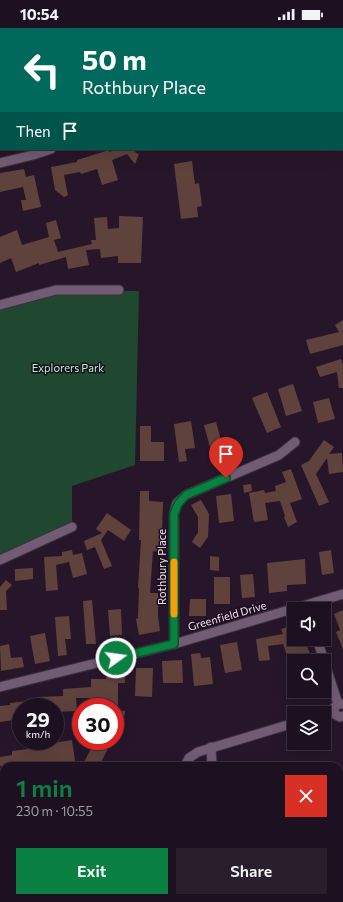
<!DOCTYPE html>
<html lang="en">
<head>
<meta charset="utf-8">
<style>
  :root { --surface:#1d1020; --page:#2a1e2d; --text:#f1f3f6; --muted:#a09da5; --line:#3b303e; --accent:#0b8043 }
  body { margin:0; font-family:Commissioner,sans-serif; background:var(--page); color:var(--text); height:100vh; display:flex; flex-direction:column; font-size:15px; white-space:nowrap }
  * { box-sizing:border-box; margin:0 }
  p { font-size:13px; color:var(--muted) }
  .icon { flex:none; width:22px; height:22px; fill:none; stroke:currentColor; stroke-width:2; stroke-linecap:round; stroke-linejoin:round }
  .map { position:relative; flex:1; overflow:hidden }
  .side { position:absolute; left:0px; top:734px; width:343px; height:140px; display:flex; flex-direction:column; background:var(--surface); border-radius:12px 12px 0 0; box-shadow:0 4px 16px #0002,0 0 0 1px var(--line) }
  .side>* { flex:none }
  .guide { position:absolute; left:0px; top:0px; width:343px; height:122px; box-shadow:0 4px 16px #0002,0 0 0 1px var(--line); background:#00695c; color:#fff; overflow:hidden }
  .buttons { position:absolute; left:287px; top:574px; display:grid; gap:8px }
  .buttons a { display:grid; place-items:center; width:44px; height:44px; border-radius:0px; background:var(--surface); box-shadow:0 4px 16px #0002,0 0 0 1px var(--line); font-size:20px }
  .speed { position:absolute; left:12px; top:670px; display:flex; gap:8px; font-size:20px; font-weight:700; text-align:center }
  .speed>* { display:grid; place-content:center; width:52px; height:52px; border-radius:50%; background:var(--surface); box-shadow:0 4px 16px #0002,0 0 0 1px var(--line); line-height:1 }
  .speed small { font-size:10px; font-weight:400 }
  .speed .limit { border:6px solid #d22; background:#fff; color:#111 }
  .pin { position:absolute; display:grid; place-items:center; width:34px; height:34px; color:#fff; margin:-41px -17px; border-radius:50% 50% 50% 0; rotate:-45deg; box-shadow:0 0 4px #0007 }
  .pin .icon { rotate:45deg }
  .me { position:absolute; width:44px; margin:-22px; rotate:76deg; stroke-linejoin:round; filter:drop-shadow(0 0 3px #0008) }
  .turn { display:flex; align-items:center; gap:14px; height:84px; padding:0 16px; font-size:18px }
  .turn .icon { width:52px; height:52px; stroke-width:2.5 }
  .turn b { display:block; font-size:28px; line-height:34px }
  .then { display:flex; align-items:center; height:38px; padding:0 16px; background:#0003; gap:8px; font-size:15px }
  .round { display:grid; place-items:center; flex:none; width:42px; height:42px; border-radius:0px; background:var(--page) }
  .summary { display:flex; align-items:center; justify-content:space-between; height:68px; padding:0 16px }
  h1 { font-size:24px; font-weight:600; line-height:30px; color:var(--accent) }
  .button { display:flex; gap:8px; margin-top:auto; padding:8px 16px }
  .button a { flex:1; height:46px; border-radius:0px; background:var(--accent); color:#fff; font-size:16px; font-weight:600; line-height:46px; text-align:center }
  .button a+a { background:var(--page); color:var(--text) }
  .status { display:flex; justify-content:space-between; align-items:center; height:28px; padding:0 20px; background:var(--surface); direction:ltr }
  .status svg { height:11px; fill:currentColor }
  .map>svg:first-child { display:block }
</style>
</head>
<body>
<div class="status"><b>10:54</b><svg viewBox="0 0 49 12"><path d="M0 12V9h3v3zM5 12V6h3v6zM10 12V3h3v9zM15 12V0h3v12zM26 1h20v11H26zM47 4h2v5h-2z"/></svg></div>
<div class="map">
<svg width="343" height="874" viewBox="0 0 343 874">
  <rect width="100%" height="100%" fill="#27162a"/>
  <path fill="#20472f" d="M56,263h83l-4,174 -63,21v40l-72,34v-252z"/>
  <g fill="#60423c">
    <path d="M117,121l22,1 -5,2 5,2 -4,10 -8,-10 -15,6 6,20 -16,5 -5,-16 -16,5 -1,-2 -16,3 4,20 -4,2 -9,-7 -4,-23 26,-5v-2l32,-10v2z"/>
    <path d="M192,133l3,23 4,-1 3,23 -5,1 1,10 -17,2 -7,-55z"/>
    <path d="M24,141l2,8 8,-2 7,32 -18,4 -2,-11h5l-3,-13 -23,5v-19z"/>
    <path d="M119,188l24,1 -2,46h-23v-7l-17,2 -1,-9 -14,1 3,15 -21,4 -2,-12 -27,8v-2l-23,9 -5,-14 -11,5v-26l17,-7 5,15 27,-8 -3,-14 10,-3 5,18 -7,2 4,12 34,-8 -1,-4h5l-2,-22 13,-1 1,12 11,-1z"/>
    <path d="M343,292v25l-33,9 -4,-14 33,-8 -4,-7z"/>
    <path d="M341,331l2,6v23h-4l-2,-16 -17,5 -4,-10z"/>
    <path d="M293,356l9,27 -16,5 -8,-27z"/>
    <path d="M267,364l14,35 -14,6 -15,-35z"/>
    <path d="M329,370l6,21 -17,4 -5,-21z"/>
    <path d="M191,393l4,27 -10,1 2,12 -8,1 -5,-38z"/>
    <path d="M216,394l9,33 -12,4 -9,-34z"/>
    <path d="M140,398h11v16h13v19h-24z"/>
    <path d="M324,412l10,7 -5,7 13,-1 1,19 -14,2 -2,-16 -11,16 13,28 -10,4 -18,-41 8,-4z"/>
    <path d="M291,441l11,30 -12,4 7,19 -9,5 -4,-10 1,-1 -5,-15 -15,2 3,17 -14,2 -5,-29 15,-3 1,3 11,-2 -1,-5 11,-4 -4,-10z"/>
    <path d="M251,456l1,7 -8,2 -1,-8z"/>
    <path d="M140,463h9v10l14,1 -1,30 -2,20 -7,-1 -3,42h8v23l2,15 -21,4 -3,-16 2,-1 1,-30h-1l3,-48h-2z"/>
    <path d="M231,466l3,27 -15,2 -3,-27z"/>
    <path d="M201,472l8,14 -1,23 -8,11 -8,-6 6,-10v-15l-7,-12z"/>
    <path d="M107,485l24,17 -7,11 -16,-11 -7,10 11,26 -8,3 -9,-22 -8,3 -3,-9 18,-8 -6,-4z"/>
    <path d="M72,522l1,5 9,-2 5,21 -14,4 -4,-16 -13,3 2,25 -12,1 -2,-34 18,-1v-4z"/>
    <path d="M331,522l3,23 -12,2 -3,-23z"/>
    <path d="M210,528l9,1v14l-9,-1z"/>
    <path d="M305,531l1,25 -19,1v6l-18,2 -2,-30z"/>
    <path d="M33,540v11l-18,2v-12z"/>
    <path d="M253,546l2,23 -13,1 -2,-23z"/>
    <rect x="214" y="549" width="16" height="27"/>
    <path d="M6,552l6,5 -6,6 1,19h-7v-23z"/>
    <path d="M190,571h16v17h-17z"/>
    <path d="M92,572l4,44h-10l-3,-43z"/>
    <path d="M121,581l1,26 -12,1 -2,-26z"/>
    <path d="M343,582v39l-7,-17 4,-2 -6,-16z"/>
    <path d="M69,588l2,23h-6l2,16 -9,1 -3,-39z"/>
    <path d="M294,597v14h10l7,17 -21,8 -7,-20 -15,2 2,14 -11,1 -3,-22 27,-5 -2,-5z"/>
    <path d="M45,605l5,28 -15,3 -5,-28z"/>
    <path d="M237,614l5,28 -17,3 -5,-28z"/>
    <path d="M9,616l2,14 11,-1 2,10 -23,4 -1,-25z"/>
    <path d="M200,625l1,5 9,-1 3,27 -19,2 -3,-32z"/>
    <path d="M182,632l1,23h-20l-1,-22z"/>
    <path d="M136,640h17l-1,29 -17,-1z"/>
    <path d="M107,644l18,1v10h-7v22h-16v2h-13v-9h-13l1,13 -22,1v-5h-34v19l-6,1 -1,-7 -14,2v-16l10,-1v-2l27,-3v-3l26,-1v-7l28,-2v-8h15z"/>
    <path d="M115,682l10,1 -1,7h-9z"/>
    <path d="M72,712l3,21 -18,3v2h-57v-9l12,-2v-4l16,-2v-2z"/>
    <path d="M95,713h17l-13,25h-17z"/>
  </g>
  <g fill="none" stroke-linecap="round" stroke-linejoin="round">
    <defs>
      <g id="street">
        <path d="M0,135l33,-8 18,-6"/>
        <path d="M0,277l56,-15h63"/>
        <path d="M0,532l72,-33"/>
        <path d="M317,611l21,65"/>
        <path d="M174,616v-130l3,-11 9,-8 93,-40 16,-13"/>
        <path d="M0,659l174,-43 169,-50"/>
        <path d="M343,676h-5l-5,5 3,6 4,2 3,-1"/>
        <path d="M211,719l1,19"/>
        <path d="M185,738l4,-8 9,-6 96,-29"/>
        <path d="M0,774l4,-1"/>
        <path d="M339,815h4"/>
        <path d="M179,874v-4"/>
      </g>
    </defs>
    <use href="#street" stroke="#3d303e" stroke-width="11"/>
    <use href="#street" stroke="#715c74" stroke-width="9"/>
  </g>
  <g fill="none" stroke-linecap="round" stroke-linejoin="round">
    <defs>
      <path id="route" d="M116,630l58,-14v-130l4,-10 8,-9 40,-17"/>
    </defs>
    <use href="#route" stroke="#07532c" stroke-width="10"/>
    <use href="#route" stroke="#0b8043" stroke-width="7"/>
    <path stroke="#f59e0b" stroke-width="7" d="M174,534v52"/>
  </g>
  <g text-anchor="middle" stroke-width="3" stroke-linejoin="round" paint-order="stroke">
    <g font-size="11" fill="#abf8c4" stroke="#1e0d20">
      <text x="68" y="344">Explorers Park</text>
    </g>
    <g font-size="11" fill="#efe3f0" stroke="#1e0d20">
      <text transform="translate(162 539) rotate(-90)" y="4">Rothbury Place</text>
      <text transform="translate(227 588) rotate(-16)" y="4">Greenfield Drive</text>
    </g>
  </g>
</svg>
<div class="buttons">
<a><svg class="icon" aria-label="sound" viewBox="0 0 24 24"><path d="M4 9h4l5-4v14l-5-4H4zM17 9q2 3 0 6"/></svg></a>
<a><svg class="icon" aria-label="search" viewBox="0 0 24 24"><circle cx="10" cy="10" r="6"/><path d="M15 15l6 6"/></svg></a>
<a><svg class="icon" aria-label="layers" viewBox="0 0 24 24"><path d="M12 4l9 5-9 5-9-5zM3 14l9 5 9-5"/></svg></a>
</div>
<div class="speed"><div>29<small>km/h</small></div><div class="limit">30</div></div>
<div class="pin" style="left:226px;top:450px;background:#d93025"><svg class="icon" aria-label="arrive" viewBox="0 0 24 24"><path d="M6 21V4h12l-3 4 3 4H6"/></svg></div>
<svg class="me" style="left:116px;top:630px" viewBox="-20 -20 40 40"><circle r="17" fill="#0b8043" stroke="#fff" stroke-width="3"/><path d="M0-11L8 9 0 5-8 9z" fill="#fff"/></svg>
<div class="guide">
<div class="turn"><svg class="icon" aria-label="left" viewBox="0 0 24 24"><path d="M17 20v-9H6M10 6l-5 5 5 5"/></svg><div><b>50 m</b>Rothbury Place</div></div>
<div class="then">Then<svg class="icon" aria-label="arrive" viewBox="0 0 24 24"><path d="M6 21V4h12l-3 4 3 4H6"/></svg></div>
</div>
<section class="side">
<div class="summary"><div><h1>1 min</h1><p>230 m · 10:55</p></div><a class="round" style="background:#d93025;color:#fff"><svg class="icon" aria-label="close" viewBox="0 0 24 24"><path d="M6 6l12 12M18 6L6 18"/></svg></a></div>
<div class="button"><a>Exit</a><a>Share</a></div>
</section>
</div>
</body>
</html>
